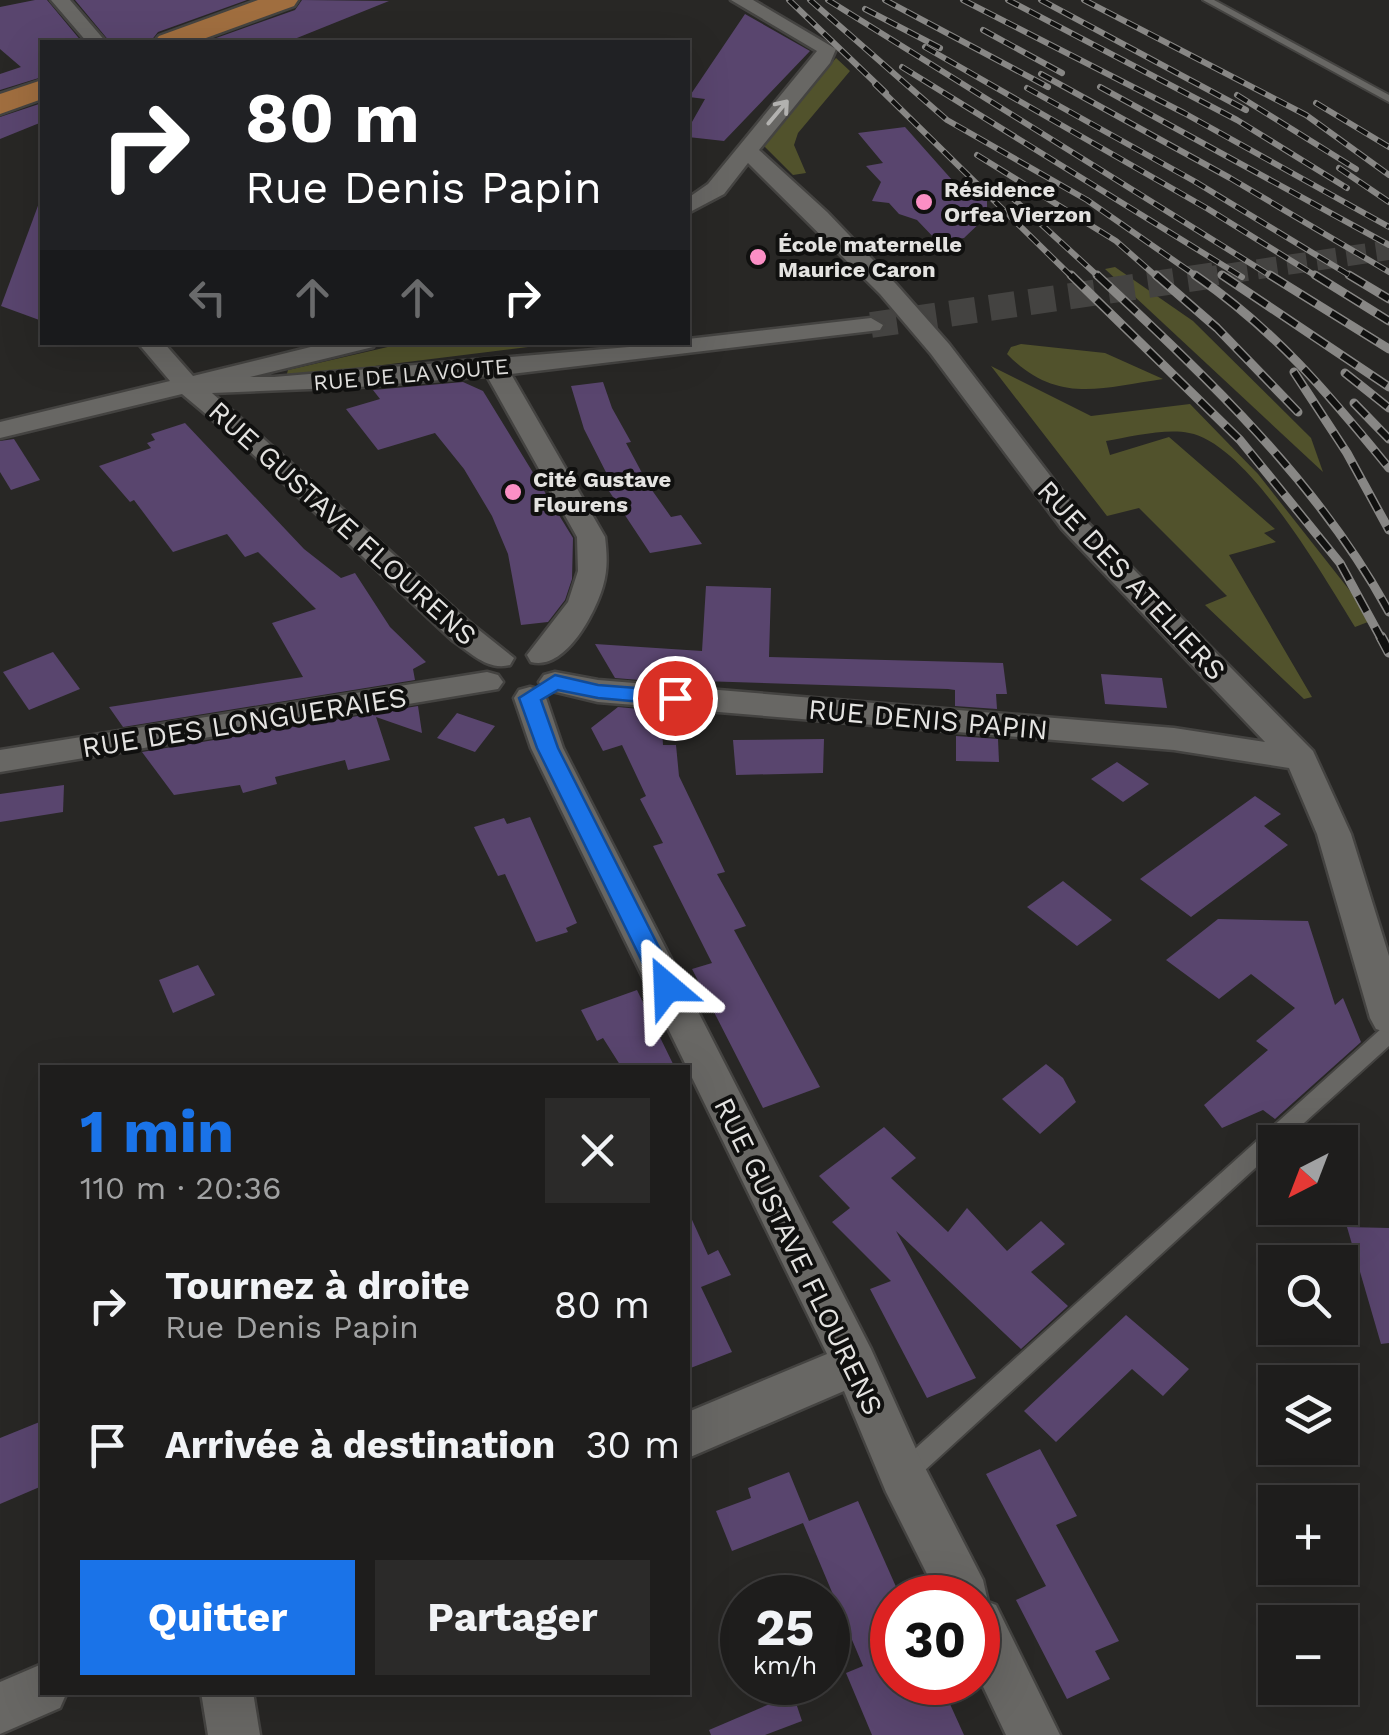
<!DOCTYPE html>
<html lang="fr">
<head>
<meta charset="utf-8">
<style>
  :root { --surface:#1e1d1c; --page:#2b2a29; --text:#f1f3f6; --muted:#a1a2a3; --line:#3c3b3b; --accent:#1a73e8 }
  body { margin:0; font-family:"Work Sans",sans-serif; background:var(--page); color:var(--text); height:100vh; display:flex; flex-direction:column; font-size:38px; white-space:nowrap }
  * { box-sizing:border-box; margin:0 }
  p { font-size:32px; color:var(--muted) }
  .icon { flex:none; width:55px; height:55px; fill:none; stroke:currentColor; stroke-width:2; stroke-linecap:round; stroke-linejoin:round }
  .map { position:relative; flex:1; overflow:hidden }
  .panel { position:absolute; left:40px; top:1065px; width:650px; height:630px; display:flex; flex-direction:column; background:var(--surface); border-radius:0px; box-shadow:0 10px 40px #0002,0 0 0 2px var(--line) }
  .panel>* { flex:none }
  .banner { position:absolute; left:40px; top:40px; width:650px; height:305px; border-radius:0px; box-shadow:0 10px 40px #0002,0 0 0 2px var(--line); background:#202124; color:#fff; overflow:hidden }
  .needle { width:65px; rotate:222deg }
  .tools { position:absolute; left:1258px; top:1125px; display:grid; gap:20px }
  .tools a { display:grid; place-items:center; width:100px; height:100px; border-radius:0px; background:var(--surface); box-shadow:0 10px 40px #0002,0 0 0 2px var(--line); font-size:50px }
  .speed { position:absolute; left:720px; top:1575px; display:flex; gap:20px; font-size:50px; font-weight:700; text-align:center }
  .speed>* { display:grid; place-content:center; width:130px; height:130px; border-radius:50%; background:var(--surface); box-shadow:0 10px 40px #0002,0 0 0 2px var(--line); line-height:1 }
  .speed small { font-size:25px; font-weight:400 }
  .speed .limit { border:15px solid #d22; background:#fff; color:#111 }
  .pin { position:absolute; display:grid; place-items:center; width:85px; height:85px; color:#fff; margin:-42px; border:5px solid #fff; border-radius:50%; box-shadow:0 2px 10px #0007 }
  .me { position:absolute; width:110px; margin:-55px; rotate:334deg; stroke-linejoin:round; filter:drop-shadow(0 0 8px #0008) }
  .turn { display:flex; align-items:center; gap:35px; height:210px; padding:0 40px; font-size:45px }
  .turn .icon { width:130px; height:130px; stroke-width:2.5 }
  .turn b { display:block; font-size:70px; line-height:85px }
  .lanes { display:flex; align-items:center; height:95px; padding:0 40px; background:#0003; justify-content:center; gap:50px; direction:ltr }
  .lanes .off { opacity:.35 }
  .round { display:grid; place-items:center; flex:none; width:105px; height:105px; border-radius:0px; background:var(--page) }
  .headline { display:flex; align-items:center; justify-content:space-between; height:170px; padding:0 40px }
  h1 { font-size:60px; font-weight:700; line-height:75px; color:var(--accent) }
  .primary-button { display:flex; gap:20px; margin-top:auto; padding:20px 40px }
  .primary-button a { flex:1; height:115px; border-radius:0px; background:var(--accent); color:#fff; font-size:40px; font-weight:700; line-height:115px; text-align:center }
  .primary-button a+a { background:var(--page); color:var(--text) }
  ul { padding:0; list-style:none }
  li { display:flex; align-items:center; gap:30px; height:140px; padding:0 40px }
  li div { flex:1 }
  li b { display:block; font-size:38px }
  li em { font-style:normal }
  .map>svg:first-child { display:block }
</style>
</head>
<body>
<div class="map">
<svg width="1389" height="1735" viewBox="0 0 1389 1735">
  <rect width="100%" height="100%" fill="#282725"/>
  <g fill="#51522c">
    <path d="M836,58l14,13 -52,62 -4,12 12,28 -13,2 -29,-29z"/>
    <path d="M1115,267l78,54 118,117 12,34 -218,-203z"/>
    <path d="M405,343h155l-274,34 2,-7z"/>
    <path d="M1021,344l84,9 58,26c-62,9 -106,26 -156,-25l4,-7z"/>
    <path d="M991,366l100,50 99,-12 68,70 115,146 -18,7c-31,-50 -108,-184 -166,-194 -23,-5 -60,4 -83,8l4,14 59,-18 106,92 -11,4 12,9 -47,13 83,142 -8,2 -99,-94 22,-9 -88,-88 -32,8z"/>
  </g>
  <g fill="#59456e">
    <path d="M35,0h12l35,42h-40v35l-42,13v-16l21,-7 -21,-18v-42z"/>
    <path d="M75,0h172l-89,32 -8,10h-40z"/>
    <path d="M302,0l87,1 -102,41h-82l90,-32z"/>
    <path d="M745,14l65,37 -86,90 -36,-4v-8l17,-30 -16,-2z"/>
    <path d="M42,103v19l-42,17v-22z"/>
    <path d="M905,127l48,54 34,19v16l-23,22 -26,4 -21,-22 -18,-6 -10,-11 -17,-2 9,-19 -15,-16 17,-3 -25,-30z"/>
    <path d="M39,203h3v118l-41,-15z"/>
    <path d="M463,382l20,9 90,147 -1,41 -7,21 -17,22 -27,3 -13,-71 -16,-38 -28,-47 -29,-36 -57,17 -32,-41 34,-10 -7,-9z"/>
    <path d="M603,382l9,26 19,34 -5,1 23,43 22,31 10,-2 21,29 -52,9 -41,-62 6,-1 -31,-61 -13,-43z"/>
    <path d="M185,423l119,126 37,29 14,-5 35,54 36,35 -13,7 2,11 -292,47 -14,-20 194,-30 -31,-54 44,-14 -58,-57 -13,5 -18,-23 -54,18 -39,-52 -4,2 -31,-36 52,-18 -4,-5 8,-3 -4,-6z"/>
    <path d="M14,439l26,41 -29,10 -11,-18v-31z"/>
    <path d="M706,586l65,2 -2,69 234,6 4,31h-11l1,15 -42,-3v-16l-7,-1 -247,-8v4l-86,-7 -20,-34 107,7z"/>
    <path d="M53,652l27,37 -51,21 -26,-38z"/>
    <path d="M1101,674l61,4 5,30 -62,-4z"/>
    <path d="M418,706l4,27 -46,-16 14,43 -42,10 -3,-10 -70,17 2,7 -34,9 -3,-8 -66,10 -32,-43z"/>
    <path d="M618,707l43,4 2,34h13l3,31 46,96 -8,2 29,52 -12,4 86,157 -57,21 -71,-139 20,-6 -59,-117 10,-3 -23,-44 6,-3 -24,-51 -19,6 -12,-23z"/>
    <path d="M457,713l38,13 -20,26 -38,-14z"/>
    <path d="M956,736l42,3 1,23 -43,-1z"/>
    <path d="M824,739l-1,34 -87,2 -3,-35z"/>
    <path d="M1117,762l32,22 -26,18 -32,-23z"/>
    <path d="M64,785l-1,27 -63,10v-28z"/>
    <path d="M1255,796l26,18 -17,12 24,19 -97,72 -51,-38z"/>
    <path d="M530,817l47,106 -11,5 2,4 -32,10 -31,-68 -7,2 -24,-49 30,-9 3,6z"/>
    <path d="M1063,881l49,39 -35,26 -50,-39z"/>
    <path d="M1218,919l90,2 27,84 8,-7 18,44 -86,77 -12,-9 -41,18 -18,-23 64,-55 -12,-9 39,-33 -44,-34 -32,25 -53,-39z"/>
    <path d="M198,965l17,30 -42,18 -14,-33z"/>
    <path d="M637,990l17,35 21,43h-53l-19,-30 -6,3 -16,-31z"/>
    <path d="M1046,1064l17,14 13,24 -36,32 -38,-35z"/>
    <path d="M884,1127l32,31 -25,20 57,54 19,-24 40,43 34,-30 24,23 -34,28 37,34 -47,43 -125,-118 80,147 -49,20 -57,-109 21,-8 -59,-59 18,-14 -31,-32z"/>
    <path d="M688,1211l20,44 10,-5 13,25 -30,12 31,65 -44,17z"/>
    <path d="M1347,1227l42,1v115l-8,1z"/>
    <path d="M1126,1315l63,54 -26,27 -31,-27 -76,73 -32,-31z"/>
    <path d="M42,1421v65l-42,18v-66z"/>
    <path d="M1040,1449l37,67 -21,9 63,116 -24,10 15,28 -43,20 -51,-99 30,-14 -60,-112z"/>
    <path d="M789,1472l20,49 49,-20 43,97h-9v84h48l24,53h-92l-26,-62 17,-7 -60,-143 -71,28 -16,-40 35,-13 -3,-10z"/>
    <path d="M793,1694l9,27 -37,14h-54l-2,-5z"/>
  </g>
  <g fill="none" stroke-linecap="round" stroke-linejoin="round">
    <path stroke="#444341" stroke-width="20" stroke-dasharray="20 10" stroke-linecap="butt" d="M1198,278l191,-28"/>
    <path stroke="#444341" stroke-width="26" stroke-dasharray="26 14" stroke-linecap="butt" d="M871,325l345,-50"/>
    <defs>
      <g id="service">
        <path d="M1203,0h11l175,95v7z"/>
        <path d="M1389,1026v20l-106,96h-8v8l-363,332 -8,4 -8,-4 -4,-8 4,-8 486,-438z"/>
      </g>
      <g id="minor">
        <path d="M51,0h19l36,42h-19z"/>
        <path d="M731,0h22l83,49 -6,14 -71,87 68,62 69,72 53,60 133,173 231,234 38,83 38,122v77l-13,-4 -6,-11 -53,-184 -28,-66 -115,-18 -576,-48 -54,-13 -5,-7 5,-7 11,-3 43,8 576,48 91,14 -203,-213 -131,-175 -51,-60 -132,-131 -24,31 -36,19v-15l20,-14 109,-133z"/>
        <path d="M871,318l12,7 -3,5 -369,44 94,163c2,17 3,32 -2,49 -8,28 -38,85 -72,76l-4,-7 41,-53 10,-31 -1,-34 -90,-161 -128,11 -147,6 262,233 40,32 -4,7c-23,6 -40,-13 -58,-25l-208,-194 -62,-52 -182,44v-16l170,-41 -33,-39h26l30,34 138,-34h45l-3,5 -123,30h24l414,-35v-3z"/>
        <path d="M487,672l11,3 5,7 -5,7 -498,83v-22z"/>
        <path d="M530,687l11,3 5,8 17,50 308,601 49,109 63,122 5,22 8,3 64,130h-54l-28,-59v-78h-39l-53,-106 -42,-101 -156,67v-46l139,-58 -296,-606 -17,-50 5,-8z"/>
        <path d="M42,1664v28h25l-7,16 -60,26v-52z"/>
        <path d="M201,1692h52l7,43h-52z"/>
      </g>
      <g id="primary">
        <path d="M258,0h40l-4,6 -99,36h-41l5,-6z"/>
        <path d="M42,80v19l-42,15v-20z"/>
      </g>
    </defs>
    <use href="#service" stroke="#444341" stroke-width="4"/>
    <use href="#minor" stroke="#444341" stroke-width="5"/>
    <use href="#primary" stroke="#444341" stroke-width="5"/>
    <use href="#service" fill="#686764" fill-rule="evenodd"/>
    <use href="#minor" fill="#686764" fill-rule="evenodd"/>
    <use href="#primary" fill="#a06e3f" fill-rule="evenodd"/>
    <defs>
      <g id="rail-far2">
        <path d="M789,0l97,93"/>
        <path d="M810,0l137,120 140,80 112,78"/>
        <path d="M828,0l446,278"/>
        <path d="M885,0l163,87"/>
        <path d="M963,0l221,113 205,114"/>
        <path d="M1008,0l229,120 110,68"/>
        <path d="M1041,0l205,110"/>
        <path d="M1084,0l222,115 83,60"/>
        <path d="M865,9l75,39"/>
        <path d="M983,30l79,43"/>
        <path d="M925,47l283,162 111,69"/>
        <path d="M902,67l340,210"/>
        <path d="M1041,74l189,104 159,94"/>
        <path d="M875,84l198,194"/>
        <path d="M1100,87l289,158"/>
        <path d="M1027,88l167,93 160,97"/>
        <path d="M1237,95l119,74"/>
        <path d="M1316,103l73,44"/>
        <path d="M977,155l139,86 42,37"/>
        <path d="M1339,168l50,34"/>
        <path d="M1007,193l93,85"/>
        <path d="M1222,275l4,3"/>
      </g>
      <g id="rail-far1">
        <path d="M1071,275l169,165 100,123 42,77"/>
        <path d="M1097,275c109,102 220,205 292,337"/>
        <path d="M1156,275l61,53 81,84"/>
        <path d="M1195,275c81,56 132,117 194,193"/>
        <path d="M1222,275l167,112"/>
        <path d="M1270,275l119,74"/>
        <path d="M1315,275l74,46"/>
        <path d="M1349,275l40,24"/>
        <path d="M1294,372l53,81 42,77"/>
        <path d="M1345,373l44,35"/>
        <path d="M1354,403l35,36"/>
      </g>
      <path id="rail" d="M1381,637l8,15"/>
    </defs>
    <use href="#rail-far2" stroke="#888785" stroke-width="6"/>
    <use href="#rail-far1" stroke="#888785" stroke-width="9"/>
    <use href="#rail" stroke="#888785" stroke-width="11"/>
    <use href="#rail-far2" stroke="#10100f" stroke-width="4" stroke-dasharray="12" stroke-linecap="butt"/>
    <use href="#rail-far1" stroke="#10100f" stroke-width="6" stroke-dasharray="18" stroke-linecap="butt"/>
    <use href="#rail" stroke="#10100f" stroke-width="8" stroke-dasharray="22" stroke-linecap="butt"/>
  </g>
  <defs><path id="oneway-shaft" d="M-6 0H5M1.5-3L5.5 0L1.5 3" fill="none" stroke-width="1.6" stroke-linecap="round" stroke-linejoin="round" transform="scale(2.5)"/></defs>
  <use stroke="#b2b1af" href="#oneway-shaft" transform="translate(778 112) rotate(-50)"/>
  <path fill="#1a73e8" stroke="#114b97" stroke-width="2.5" d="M555,675l43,10 77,6 10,7 -10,7 -77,-7 -40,-8 -17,10 17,48 121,239 -3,7h-18l-121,-246 -18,-50z"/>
  <g fill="#fb8fc5" stroke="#10100f" stroke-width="4">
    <circle cx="924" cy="202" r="10"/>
    <circle cx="758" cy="257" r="10"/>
    <circle cx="513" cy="492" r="10"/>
  </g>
  <g text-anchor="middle" stroke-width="8" stroke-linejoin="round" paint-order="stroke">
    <g font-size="22" font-weight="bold" fill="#e4e3e1" stroke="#10100f" text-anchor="start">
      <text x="944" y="197">Résidence<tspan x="944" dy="25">Orfea Vierzon</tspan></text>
      <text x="778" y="252">École maternelle<tspan x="778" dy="25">Maurice Caron</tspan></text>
      <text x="533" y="487">Cité Gustave<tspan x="533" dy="25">Flourens</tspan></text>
    </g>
    <g font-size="22" fill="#e4e3e1" stroke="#10100f">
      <text transform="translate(411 374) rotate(-5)" y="8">RUE DE LA VOUTE</text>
    </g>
    <g font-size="28" fill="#e4e3e1" stroke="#10100f">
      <text transform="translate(343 523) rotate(42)" y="10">RUE GUSTAVE FLOURENS</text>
      <text transform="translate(1132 580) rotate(47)" y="10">RUE DES ATELIERS</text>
      <text transform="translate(928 719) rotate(5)" y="10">RUE DENIS PAPIN</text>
      <text transform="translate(244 722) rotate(-9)" y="10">RUE DES LONGUERAIES</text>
      <text transform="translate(799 1256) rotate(64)" y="10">RUE GUSTAVE FLOURENS</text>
    </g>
  </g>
</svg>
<div class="tools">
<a><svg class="needle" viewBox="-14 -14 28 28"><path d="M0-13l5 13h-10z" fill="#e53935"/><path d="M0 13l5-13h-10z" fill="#a1a2a3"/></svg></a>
<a><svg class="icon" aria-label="search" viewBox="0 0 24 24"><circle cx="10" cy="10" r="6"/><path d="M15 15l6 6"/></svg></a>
<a><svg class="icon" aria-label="layers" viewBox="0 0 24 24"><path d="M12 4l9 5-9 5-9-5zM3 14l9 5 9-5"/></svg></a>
<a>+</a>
<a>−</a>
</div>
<div class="speed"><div>25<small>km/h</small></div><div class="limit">30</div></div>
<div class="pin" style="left:675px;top:698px;background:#d93025"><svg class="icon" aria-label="arrive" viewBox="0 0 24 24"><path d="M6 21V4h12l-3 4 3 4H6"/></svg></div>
<svg class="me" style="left:667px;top:987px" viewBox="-20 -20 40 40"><path d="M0-17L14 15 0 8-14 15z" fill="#1a73e8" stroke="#fff" stroke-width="4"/></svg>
<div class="banner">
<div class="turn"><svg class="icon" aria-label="right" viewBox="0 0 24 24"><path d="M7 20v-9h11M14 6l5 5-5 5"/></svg><div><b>80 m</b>Rue Denis Papin</div></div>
<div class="lanes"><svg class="icon off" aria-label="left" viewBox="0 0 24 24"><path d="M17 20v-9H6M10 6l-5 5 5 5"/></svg><svg class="icon off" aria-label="ahead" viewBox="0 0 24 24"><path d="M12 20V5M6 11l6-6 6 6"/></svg><svg class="icon off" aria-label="ahead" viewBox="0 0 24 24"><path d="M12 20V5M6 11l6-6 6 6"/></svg><svg class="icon" aria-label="right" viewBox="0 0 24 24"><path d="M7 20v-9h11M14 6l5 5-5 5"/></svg></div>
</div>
<section class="panel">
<div class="headline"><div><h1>1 min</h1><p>110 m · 20:36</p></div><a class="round"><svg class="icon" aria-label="close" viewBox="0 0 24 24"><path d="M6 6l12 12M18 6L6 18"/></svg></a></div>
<ul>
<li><svg class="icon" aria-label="right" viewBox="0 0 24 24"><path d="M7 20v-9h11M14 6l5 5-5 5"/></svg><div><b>Tournez à droite</b><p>Rue Denis Papin</p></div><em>80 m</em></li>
<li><svg class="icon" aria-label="arrive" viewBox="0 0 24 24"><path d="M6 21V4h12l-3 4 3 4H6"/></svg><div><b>Arrivée à destination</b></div><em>30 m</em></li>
</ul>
<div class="primary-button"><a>Quitter</a><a>Partager</a></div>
</section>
</div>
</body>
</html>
